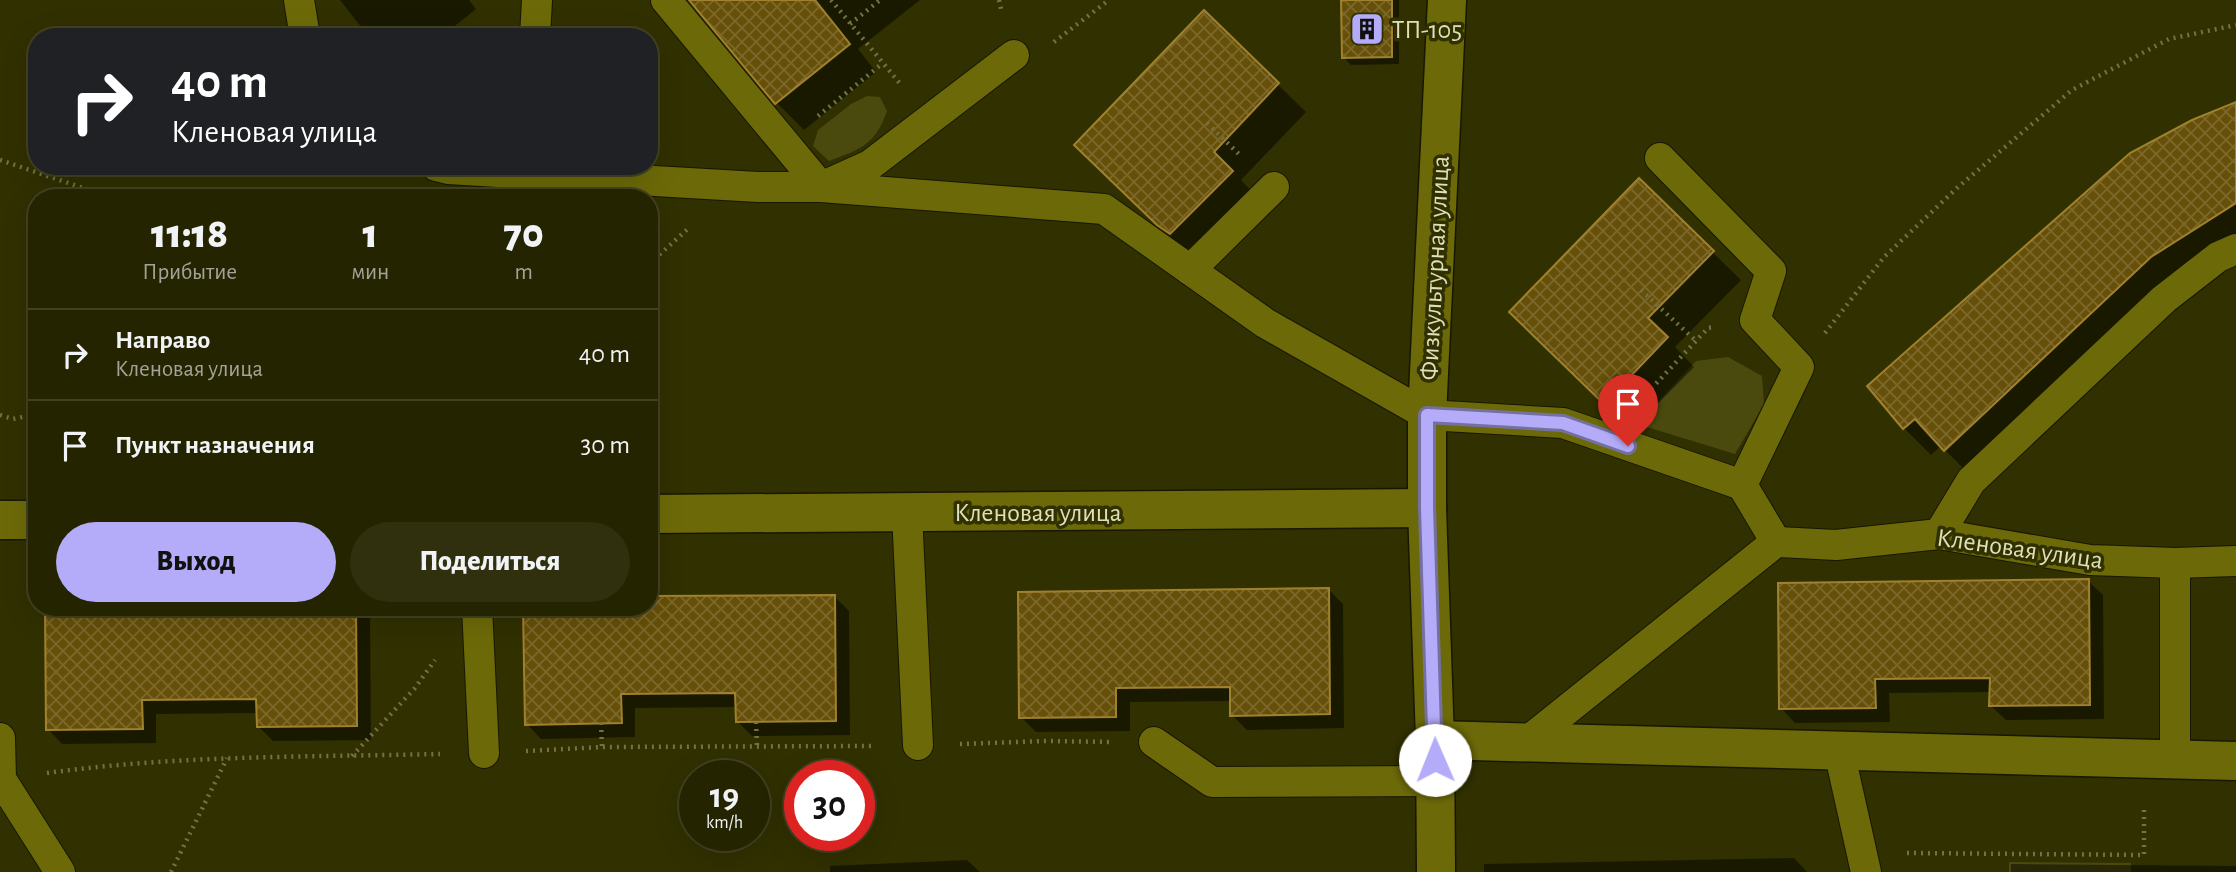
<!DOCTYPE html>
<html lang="ru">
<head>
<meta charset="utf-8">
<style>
  :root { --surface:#242400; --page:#30300f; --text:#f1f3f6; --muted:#a3a499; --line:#414122; --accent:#b4acf9 }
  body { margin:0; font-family:"Alegreya Sans",sans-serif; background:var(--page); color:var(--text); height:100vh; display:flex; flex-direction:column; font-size:26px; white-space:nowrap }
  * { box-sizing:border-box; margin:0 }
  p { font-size:23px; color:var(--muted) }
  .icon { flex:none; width:38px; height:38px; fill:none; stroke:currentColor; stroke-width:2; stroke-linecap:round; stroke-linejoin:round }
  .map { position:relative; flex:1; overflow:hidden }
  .details { position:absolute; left:28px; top:189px; width:630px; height:427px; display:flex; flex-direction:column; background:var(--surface); border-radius:28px; box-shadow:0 7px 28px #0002,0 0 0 2px var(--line) }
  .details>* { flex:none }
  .hud { position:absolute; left:28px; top:28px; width:630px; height:147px; border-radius:28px; box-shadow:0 7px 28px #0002,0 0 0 2px var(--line); background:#202124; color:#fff; overflow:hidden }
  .speed { position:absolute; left:679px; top:760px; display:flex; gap:14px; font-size:35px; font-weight:700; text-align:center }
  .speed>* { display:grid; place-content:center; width:91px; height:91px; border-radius:50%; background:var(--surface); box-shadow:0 7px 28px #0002,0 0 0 2px var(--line); line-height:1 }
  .speed small { font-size:18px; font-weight:400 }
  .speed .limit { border:10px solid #d22; background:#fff; color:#111 }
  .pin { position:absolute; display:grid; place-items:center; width:60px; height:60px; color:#fff; margin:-72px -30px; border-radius:50% 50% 50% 0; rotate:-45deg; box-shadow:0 0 7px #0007 }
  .pin .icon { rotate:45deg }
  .me { position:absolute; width:77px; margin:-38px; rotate:359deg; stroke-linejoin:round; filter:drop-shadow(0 0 5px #0008) }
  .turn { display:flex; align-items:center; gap:24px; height:147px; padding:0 28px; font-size:32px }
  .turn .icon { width:91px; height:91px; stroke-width:2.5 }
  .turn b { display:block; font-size:49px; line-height:60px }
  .eta { display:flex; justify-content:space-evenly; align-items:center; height:119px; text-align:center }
  .eta b { font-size:42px; font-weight:800; line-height:49px }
  .action { display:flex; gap:14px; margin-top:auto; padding:14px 28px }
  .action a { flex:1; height:80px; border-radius:42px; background:var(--accent); color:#111; font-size:28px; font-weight:800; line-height:80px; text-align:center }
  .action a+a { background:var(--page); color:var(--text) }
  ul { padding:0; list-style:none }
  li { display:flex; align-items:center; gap:21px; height:91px; padding:0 28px; border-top:2px solid var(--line) }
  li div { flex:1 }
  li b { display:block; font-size:26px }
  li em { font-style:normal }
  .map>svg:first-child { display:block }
</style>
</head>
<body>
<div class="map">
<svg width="2236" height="872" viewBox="0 0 2236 872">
  <defs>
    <pattern id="building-cross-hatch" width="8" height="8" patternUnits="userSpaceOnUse" patternTransform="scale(1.75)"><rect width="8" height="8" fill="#664f08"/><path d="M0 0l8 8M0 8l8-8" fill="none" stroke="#7b682a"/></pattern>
  </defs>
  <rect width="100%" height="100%" fill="#303000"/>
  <g fill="#4b4a0e">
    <path d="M867,96l13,1 7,14c-12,34 -26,38 -58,50l-16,-15 5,-16 33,-26z"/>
    <path d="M1728,357l34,19 2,28 -29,50 -98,-30 59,-63z"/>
    <path d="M2009,862l122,1v9h-122z"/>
  </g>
  <g fill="#0007">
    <path d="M340,0h129l7,9 -35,28h-72z"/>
    <path d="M698,0h222l-62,49 18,23 -72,58 -28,-28z"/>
    <path d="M1343,0h56v64l-48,1 -8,-8z"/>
    <path d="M1204,13l102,99 -65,68 19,20 -73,53 -83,-80z"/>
    <path d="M2236,104v142l-265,230 -30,-30 -10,9 -27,-27 -35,-41z"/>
    <path d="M1639,181l102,99 -66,67 19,20 -62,63 -93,-90z"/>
    <path d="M2088,581l15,14 1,124 -98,1 -15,-14v-14l-102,1 1,29 -95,1 -14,-15z"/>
    <path d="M1329,590l14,14 1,124 -97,2 -15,-15v-14l-102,1v29l-94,1 -15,-15z"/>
    <path d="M834,596l15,15 1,124 -98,1 -15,-15v-14l-102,1v29l-94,2 -14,-15 122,-117z"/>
    <path d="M47,607h314l9,9 1,124 -98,1 -14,-14 -1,-14 -102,1v29l-94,1 -14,-15z"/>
    <path d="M1794,858l13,14h-323v-8z"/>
    <path d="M967,860l13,12h-150v-6z"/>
    <path d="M2011,864l225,2v6h-225z"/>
  </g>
  <g fill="url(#building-cross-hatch)" stroke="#a0812d" stroke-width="2">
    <path d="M689,0h126l35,44 -75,60z"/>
    <path d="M1341,0h51v57l-50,1z"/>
    <path d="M1204,10l75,73 -65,69 19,19 -63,63 -13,-9 -83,-80z"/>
    <path d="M2236,102v101l-85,54 -207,194 -29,-32 -12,10 -36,-43 263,-233 62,-33z"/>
    <path d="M1639,178l75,73 -66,67 20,19 -64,67 -95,-92z"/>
    <path d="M2089,579l1,126 -101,1 1,-28 -115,1 1,29 -97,1 -1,-126z"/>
    <path d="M1329,588l1,126 -100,2v-29l-114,1v29l-97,1 -1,-126z"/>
    <path d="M835,595l1,126 -100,1 -1,-29 -114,1 1,29 -97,2 -2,-118h126v-11z"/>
    <path d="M45,607h311l1,119 -100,1 -1,-28 -114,1 1,29 -97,1z"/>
  </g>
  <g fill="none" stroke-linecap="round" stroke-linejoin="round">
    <defs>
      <g id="lane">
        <path d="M299,0l6,37"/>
        <path d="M666,0l155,187 49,-22 144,-110"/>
        <path d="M535,37l2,-37"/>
        <path d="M1660,158l111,113 -16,49 44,47 -57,118"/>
        <path d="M436,166l12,3 310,18h63l283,22 161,114 162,92 136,8 179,62 34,57"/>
        <path d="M1190,270l84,-83"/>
        <path d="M907,513l11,232"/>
        <path d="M1939,534l32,-53 193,-182 54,-42 18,-8"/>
        <path d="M1776,542l60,3 103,-11 151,26 85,3 61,-2"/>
        <path d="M477,607l7,146"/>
        <path d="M0,738l1,41 59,93"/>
        <path d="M1154,742l58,40 223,-1"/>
        <path d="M1524,744l252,-202"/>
        <path d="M1839,751l27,121"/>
        <path d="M2175,760v-197"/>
      </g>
      <g id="street">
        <path d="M649,514l778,-6"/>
        <path d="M0,520h37"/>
        <path d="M1435,740l801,21"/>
        <path d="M1436,872l-1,-132 -8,-232v-93l20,-415"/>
      </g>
    </defs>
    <use href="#lane" stroke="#181700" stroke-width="32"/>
    <use href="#street" stroke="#181700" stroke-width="41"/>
    <g stroke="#727244" stroke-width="4.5" stroke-dasharray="2 5" stroke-linecap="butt">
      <path d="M831,0l71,86"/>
      <path d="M999,0l3,13"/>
      <path d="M850,24l30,-24"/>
      <path d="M1054,42l55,-42"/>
      <path d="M818,116l65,-53"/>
      <path d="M1207,123l35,34"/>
      <path d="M0,160l113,38"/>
      <path d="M649,264l41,-37"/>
      <path d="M1641,290l55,51"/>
      <path d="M1825,333l59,-76 73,-69 115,-98 97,-51 67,-14"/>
      <path d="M1637,404l71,-76 6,-1"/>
      <path d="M0,415l13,4 24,-5"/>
      <path d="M756,722l1,24"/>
      <path d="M601,723l1,24"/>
      <path d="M960,744l87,-3 65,1"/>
      <path d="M526,751l76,-4 272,-1"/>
      <path d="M352,756l63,-68 20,-28"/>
      <path d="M47,773c131,-18 262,-16 393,-19"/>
      <path d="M1907,853l237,2v-49"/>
      <path d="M171,872l56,-114"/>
    </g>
    <use href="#lane" stroke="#6c6a08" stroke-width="30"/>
    <use href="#street" stroke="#6c6a08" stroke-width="38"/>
  </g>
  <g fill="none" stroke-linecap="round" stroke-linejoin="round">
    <defs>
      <path id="route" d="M1435,760l-8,-252v-93l136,8 65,23"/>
    </defs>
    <use href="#route" stroke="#7570a2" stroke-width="18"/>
    <use href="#route" stroke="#b4acf9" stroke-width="12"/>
  </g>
  <defs>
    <symbol id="building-square" viewBox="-11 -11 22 22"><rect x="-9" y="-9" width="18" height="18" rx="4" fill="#b4acf9" stroke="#303000"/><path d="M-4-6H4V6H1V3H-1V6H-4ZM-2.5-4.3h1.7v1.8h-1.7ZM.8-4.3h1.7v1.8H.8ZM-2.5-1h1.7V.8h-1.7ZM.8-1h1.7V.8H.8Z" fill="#111"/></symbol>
  </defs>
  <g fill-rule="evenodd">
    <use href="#building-square" x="1348" y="10" width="38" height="38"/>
  </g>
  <g text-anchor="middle" stroke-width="7" stroke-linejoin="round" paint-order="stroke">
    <g font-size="26" fill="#dfe0b7" stroke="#303000" text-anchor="start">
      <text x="1392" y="38">ТП-105</text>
    </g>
    <g font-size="26" fill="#dfe0b7" stroke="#303000">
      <text transform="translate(1434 268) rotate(-87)" y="9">Физкультурная улица</text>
      <text x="1038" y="521">Кленовая улица</text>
      <text transform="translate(2020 548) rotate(8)" y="9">Кленовая улица</text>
    </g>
  </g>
</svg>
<div class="speed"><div>19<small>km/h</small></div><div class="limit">30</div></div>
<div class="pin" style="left:1628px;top:446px;background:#d93025"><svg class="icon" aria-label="arrive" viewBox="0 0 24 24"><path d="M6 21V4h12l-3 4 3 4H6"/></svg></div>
<svg class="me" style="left:1435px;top:760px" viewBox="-20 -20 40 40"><circle r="19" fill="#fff"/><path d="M0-13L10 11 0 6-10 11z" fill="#b4acf9"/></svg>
<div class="hud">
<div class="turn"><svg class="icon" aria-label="right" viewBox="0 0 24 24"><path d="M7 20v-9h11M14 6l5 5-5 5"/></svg><div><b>40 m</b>Кленовая улица</div></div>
</div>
<section class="details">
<div class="eta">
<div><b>11:18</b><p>Прибытие</p></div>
<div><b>1</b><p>мин</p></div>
<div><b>70</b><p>m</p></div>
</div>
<ul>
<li><svg class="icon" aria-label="right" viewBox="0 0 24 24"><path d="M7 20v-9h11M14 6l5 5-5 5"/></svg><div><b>Направо</b><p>Кленовая улица</p></div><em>40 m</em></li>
<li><svg class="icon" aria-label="arrive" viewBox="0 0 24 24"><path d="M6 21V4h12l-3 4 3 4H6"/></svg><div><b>Пункт назначения</b></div><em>30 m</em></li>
</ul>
<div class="action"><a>Выход</a><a>Поделиться</a></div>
</section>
</div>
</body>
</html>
